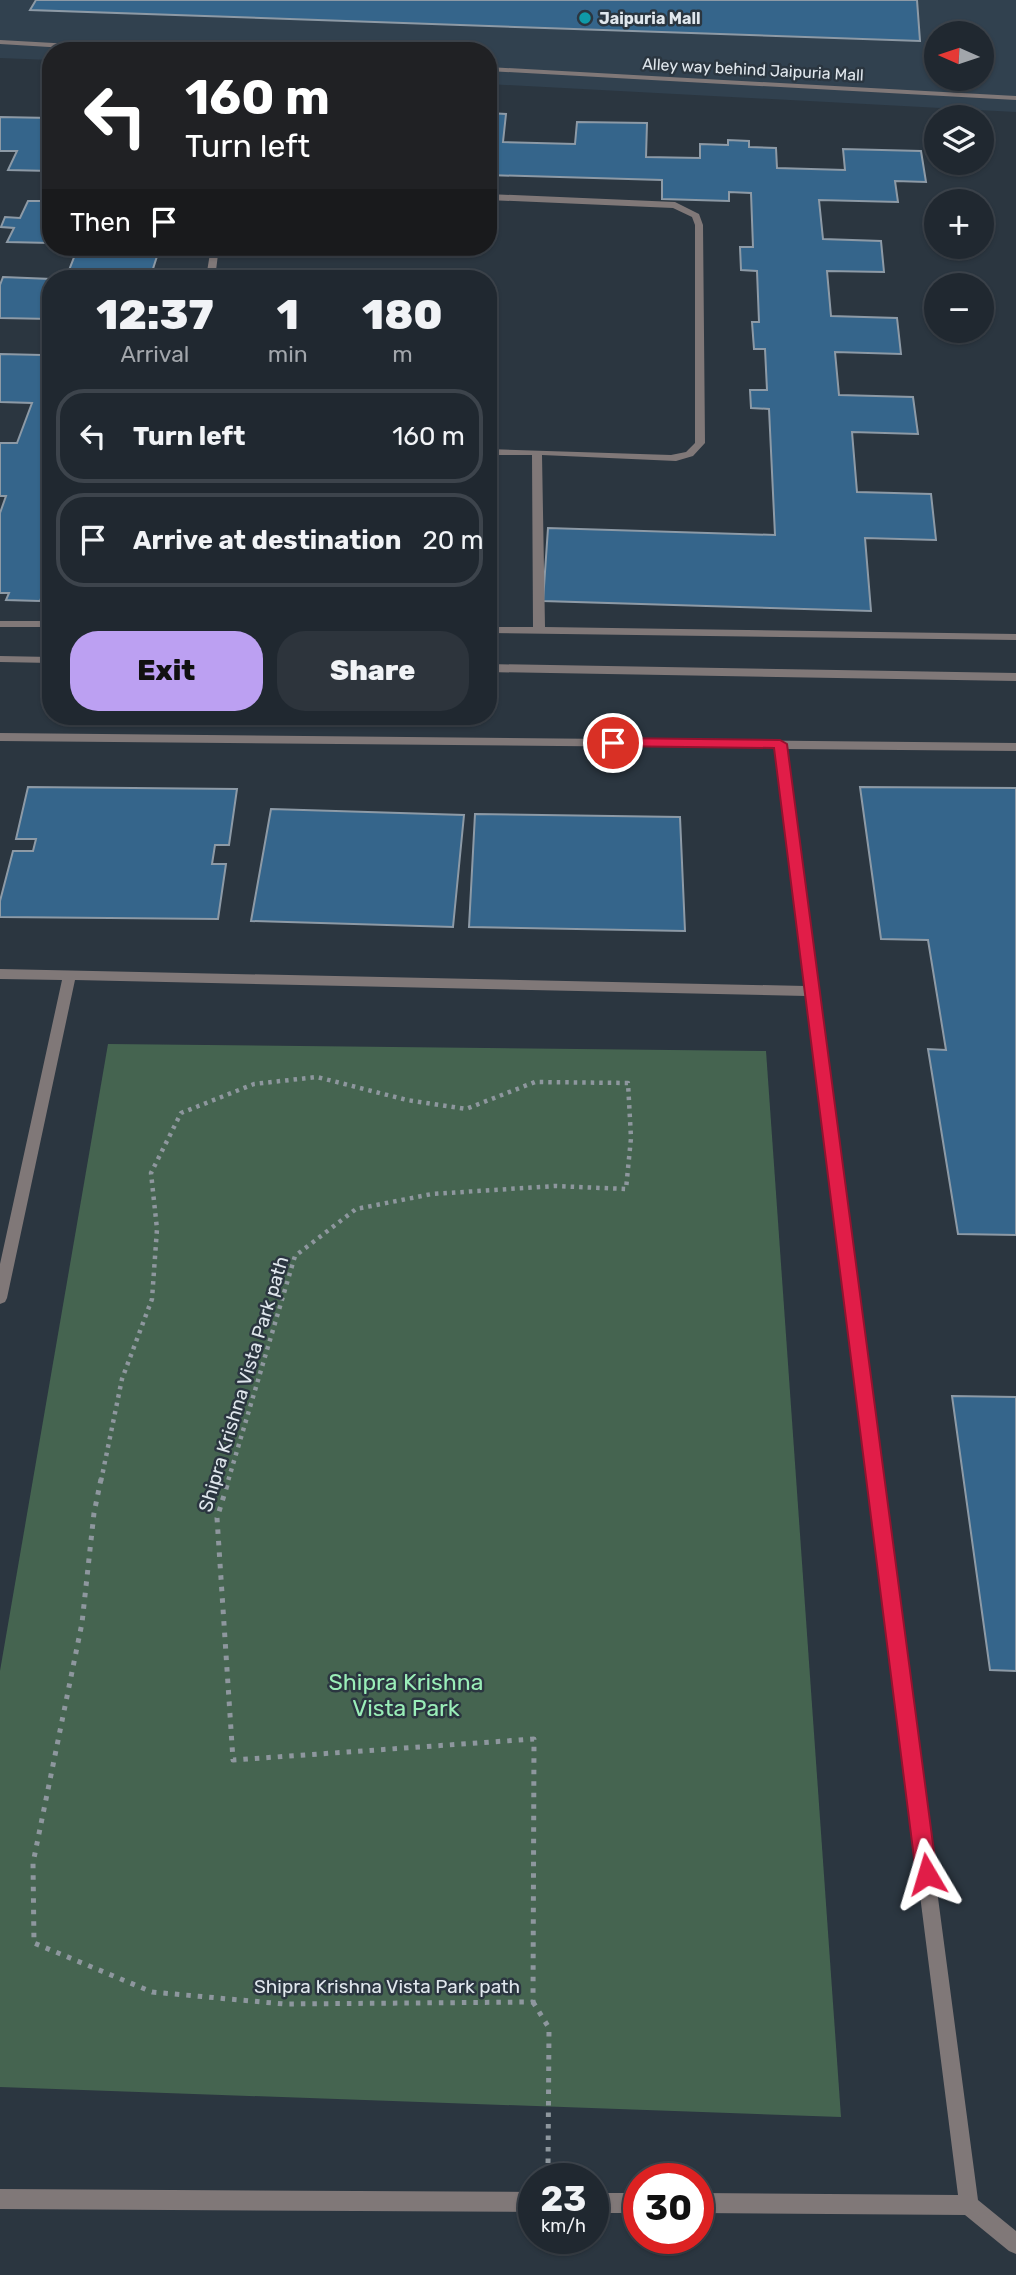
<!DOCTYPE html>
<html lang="en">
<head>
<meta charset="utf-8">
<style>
  :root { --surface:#202830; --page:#2d343c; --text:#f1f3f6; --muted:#a2a6ab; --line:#3d444c; --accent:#bca0f2 }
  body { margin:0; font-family:Rubik,sans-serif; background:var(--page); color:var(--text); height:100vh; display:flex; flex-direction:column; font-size:26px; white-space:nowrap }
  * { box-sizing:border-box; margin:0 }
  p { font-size:23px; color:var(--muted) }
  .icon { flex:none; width:38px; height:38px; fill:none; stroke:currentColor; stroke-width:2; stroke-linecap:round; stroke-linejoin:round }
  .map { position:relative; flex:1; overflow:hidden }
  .drawer { position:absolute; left:42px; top:270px; width:455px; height:455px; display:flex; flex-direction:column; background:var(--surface); border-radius:28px; box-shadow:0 2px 5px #0004,0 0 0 2px var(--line) }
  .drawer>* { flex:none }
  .guide { position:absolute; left:42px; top:42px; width:455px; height:214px; border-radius:28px; box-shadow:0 2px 5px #0004,0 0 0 2px var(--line); background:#202124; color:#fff; overflow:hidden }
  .needle { width:46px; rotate:273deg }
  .buttons { position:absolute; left:924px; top:21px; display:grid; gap:14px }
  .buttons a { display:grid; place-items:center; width:70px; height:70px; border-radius:50%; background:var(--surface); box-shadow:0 2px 5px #0004,0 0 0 2px var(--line); font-size:35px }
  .speed { position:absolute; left:518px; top:2163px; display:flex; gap:14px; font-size:35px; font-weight:700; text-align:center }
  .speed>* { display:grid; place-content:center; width:91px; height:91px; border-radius:50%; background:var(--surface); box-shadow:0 2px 5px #0004,0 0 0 2px var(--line); line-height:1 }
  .speed small { font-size:18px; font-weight:400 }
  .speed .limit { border:10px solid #d22; background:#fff; color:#111 }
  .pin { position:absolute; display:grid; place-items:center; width:60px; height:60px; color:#fff; margin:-30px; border:4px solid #fff; border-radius:50%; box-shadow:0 2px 7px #0007 }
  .me { position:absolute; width:77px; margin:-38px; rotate:353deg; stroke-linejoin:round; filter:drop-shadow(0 0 5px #0008) }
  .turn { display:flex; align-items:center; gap:24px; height:147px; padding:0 28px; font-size:32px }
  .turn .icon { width:91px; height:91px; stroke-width:2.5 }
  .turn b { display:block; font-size:49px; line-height:60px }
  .then { display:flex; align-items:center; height:66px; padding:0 28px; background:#0003; gap:14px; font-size:26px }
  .eta { display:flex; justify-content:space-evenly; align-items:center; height:119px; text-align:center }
  .eta b { font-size:42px; font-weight:800; line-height:49px }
  .cta { display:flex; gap:14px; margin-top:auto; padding:14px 28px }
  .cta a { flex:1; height:80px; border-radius:28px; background:var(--accent); color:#111; font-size:28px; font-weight:800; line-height:80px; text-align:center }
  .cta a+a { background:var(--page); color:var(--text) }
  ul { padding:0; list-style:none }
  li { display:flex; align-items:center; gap:21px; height:94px; margin:0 14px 10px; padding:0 14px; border:4px solid var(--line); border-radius:28px }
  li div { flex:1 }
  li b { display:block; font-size:26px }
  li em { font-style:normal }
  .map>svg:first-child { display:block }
</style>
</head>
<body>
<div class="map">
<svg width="1016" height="2275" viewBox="0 0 1016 2275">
  <rect width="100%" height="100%" fill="#2b3640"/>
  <path fill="#31414f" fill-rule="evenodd" d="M0,0h1016v112l-528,-28v-33h-437v9l-51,-2zM936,33h46v46h-46z"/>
  <path fill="#456450" d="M108,1044l658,7 75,1066 -841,-30v-416z"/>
  <g fill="#35658b" stroke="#8d9aa6" stroke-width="2">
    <path d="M36,0h881l3,41 -890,-31z"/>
    <path d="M488,113l18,1 -3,28 72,2 2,-22 70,1 -1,34 54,1v-14l28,1v-5l21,1v6l27,1 1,20 68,2 -2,-21 78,2 5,31 -31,-1 3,21 -79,-2 4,39 58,2 3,31 -57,-1 4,45 66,2 4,36 -66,-2 4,43 74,2 5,37 -66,-2 5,60 74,2 5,46 -71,-2 6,73 -328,-10 5,-73 227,7 -6,-126 -18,-1 -1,-18h17l-2,-41h-11l-2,-27h7l-2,-51 -16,-1 -1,-23h13l-2,-54 -22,-1v9l-67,-2v-19l-174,-5z"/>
    <path d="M0,117l51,1v53l-43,-1 9,-19h-17z"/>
    <path d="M28,201h23v42l-44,-1 7,-14 -13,-1 4,-10 15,1z"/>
    <path d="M78,247h82l-10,31h-84z"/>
    <path d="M3,277l48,2v40l-51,-1v-33z"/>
    <path d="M51,332v261h-8l-3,8 -34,-1 3,-7h-9v-80l6,-17h-6v-53h17l15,-40 -32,-1v-48l42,1z"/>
    <path d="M28,787l209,2 -8,56h-14l-3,19h14l-8,55 -218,-2v-16l13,-50h20l3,-12h-20z"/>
    <path d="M860,787l156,1v447l-58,-1 -30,-185 18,1 -18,-110 -47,-1z"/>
    <path d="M271,809l193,6 -11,112 -202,-6z"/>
    <path d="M475,814l205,3 5,114 -216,-4z"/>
    <path d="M952,1396l64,1v274l-26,-1z"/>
  </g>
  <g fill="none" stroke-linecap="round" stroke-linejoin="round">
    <path stroke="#8e979e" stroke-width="4.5" stroke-dasharray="3.5 5" stroke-linecap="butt" d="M101,1481l21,-102 30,-80 5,-70 -6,-56 30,-60 73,-29 63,-7 90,23 59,9 69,-27 93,1 3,55 -5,51 -71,-3 -123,8 -76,15 -61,47 -67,225"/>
    <g stroke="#8e979e" stroke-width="5" stroke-dasharray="4.5 7" stroke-linecap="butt">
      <path d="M101,1479l-7,34 -12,110 -49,240 1,80 118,49 132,12 249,-2 1,-263 -301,21 -16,-242 12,-39"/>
      <path d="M533,2002l16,26 -1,140"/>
    </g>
    <g fill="#807878" fill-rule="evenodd">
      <path d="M0,40l161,9 4,2h-50l-115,-7z"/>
      <path d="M488,67l528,29v4l-528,-29z"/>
    </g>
    <g fill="#807878" fill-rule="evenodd">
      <path d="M488,194l187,8 24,12 4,11 2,218 -12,13 -17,5 -134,-6 3,172 471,7v6l-528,-7v-6h45l-1,-172h-44v-6l183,6 15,-3 9,-9v-218l-3,-8 -19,-9 -185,-8z"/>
      <path d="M211,247h8l-4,31h-9z"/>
      <rect x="0" y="621" width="51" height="6"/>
      <path d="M0,656l51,1v6l-51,-1z"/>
      <path d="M488,664l528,9v8l-528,-9z"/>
      <path d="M0,733l1016,10v8l-230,-2 192,1451 38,31v23l-7,-3 -44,-36 -267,-2v-20l260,2 -152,-1199 -731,-16 -68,318 -2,4 -5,2v-40l62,-284 -62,-1v-10l805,17 -30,-238 -775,-7z"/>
      <path d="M0,2189l534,3v20l-534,-3z"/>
      <rect x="593" y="2193" width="46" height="20"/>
    </g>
  </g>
  <path fill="#e11d48" stroke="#92132f" stroke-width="2" d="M613,738l167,2 7,4 150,1130 -3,7 -7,3 -8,-3 -3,-7 -142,-1126 -166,-2v-7z"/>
  <circle fill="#0f9aa8" stroke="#2b3640" stroke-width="2.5" cx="585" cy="18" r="7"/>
  <g text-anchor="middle" stroke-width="5" stroke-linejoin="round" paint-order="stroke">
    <g font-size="16" font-weight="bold" fill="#e0e7ed" stroke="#2b3640" text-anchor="start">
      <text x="599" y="24">Jaipuria Mall</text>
    </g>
    <g font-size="16" fill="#e0e7ed" stroke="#2b3640">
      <text transform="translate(753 69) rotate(3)" y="6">Alley way behind Jaipuria Mall</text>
    </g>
    <g font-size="19" fill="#e0e7ed" stroke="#2b3640">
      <text transform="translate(243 1384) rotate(-73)" y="7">Shipra Krishna Vista Park path</text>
      <text x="387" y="1993">Shipra Krishna Vista Park path</text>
    </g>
    <g font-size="23" fill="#9aeeb8" stroke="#2b3640">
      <text x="406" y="1690">Shipra Krishna<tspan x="406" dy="26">Vista Park</tspan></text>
    </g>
  </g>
</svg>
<div class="buttons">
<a><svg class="needle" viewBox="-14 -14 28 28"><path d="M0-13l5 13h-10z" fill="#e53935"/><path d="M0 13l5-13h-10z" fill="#a2a6ab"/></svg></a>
<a><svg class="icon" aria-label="layers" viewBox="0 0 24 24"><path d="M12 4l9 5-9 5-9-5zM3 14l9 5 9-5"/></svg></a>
<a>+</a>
<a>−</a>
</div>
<div class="speed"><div>23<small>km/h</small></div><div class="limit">30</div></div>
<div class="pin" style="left:613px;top:743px;background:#d93025"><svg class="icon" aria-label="arrive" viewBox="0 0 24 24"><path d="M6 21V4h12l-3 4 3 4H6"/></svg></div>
<svg class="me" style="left:927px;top:1874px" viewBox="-20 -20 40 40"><path d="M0-17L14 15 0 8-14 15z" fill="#e11d48" stroke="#fff" stroke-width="4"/></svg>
<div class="guide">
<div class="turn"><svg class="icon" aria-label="left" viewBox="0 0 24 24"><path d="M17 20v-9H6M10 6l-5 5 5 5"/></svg><div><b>160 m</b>Turn left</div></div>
<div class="then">Then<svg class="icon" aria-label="arrive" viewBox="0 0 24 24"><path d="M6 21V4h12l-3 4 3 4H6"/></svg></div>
</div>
<section class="drawer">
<div class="eta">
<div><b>12:37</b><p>Arrival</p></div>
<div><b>1</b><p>min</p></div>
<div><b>180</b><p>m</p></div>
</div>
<ul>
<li><svg class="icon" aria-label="left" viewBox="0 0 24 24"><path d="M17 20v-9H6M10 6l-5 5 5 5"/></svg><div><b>Turn left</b></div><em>160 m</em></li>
<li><svg class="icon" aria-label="arrive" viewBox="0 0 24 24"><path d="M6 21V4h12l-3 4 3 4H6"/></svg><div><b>Arrive at destination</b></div><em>20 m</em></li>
</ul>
<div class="cta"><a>Exit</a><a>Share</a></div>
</section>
</div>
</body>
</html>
